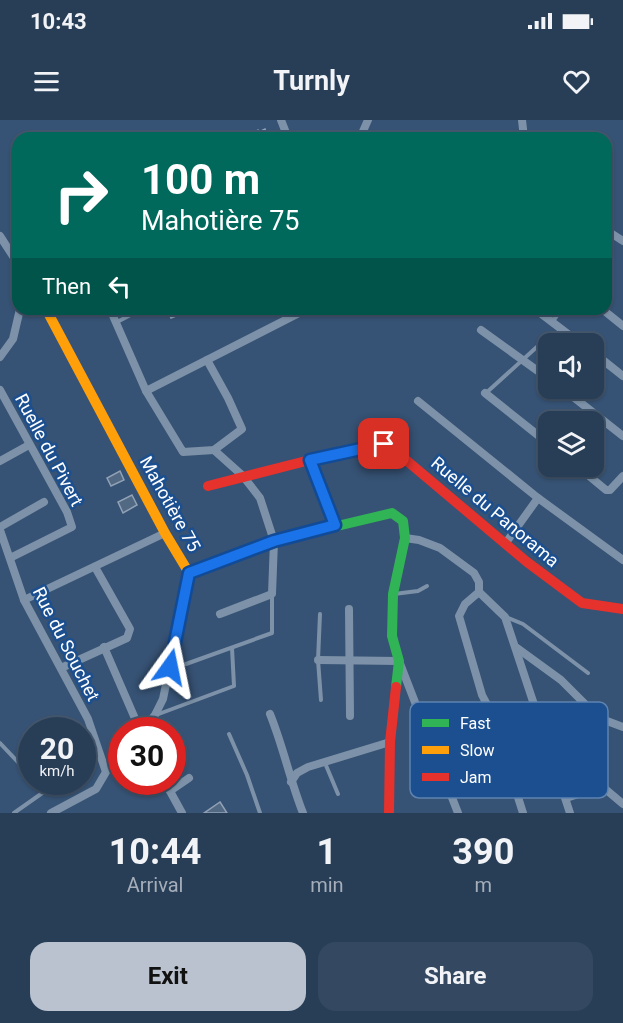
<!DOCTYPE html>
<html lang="en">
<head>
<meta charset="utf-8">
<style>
  :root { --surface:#283e57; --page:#344961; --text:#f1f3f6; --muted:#a5aeba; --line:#44576d; --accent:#b9c2ce }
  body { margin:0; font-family:Roboto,sans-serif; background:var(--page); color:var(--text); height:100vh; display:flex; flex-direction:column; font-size:22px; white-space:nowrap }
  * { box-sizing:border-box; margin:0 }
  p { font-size:20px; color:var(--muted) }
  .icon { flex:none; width:33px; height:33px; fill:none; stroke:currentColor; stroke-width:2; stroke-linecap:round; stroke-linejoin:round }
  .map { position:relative; height:693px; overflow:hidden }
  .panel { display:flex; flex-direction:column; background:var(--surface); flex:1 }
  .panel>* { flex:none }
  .guide { position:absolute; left:12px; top:12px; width:600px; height:183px; border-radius:18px; box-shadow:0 2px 4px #0004,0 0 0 2px var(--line); background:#00695c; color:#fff; overflow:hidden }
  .controls { position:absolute; left:538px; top:213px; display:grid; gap:12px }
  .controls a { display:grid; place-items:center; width:66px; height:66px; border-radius:12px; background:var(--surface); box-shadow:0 2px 4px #0004,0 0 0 2px var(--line); font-size:30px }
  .speed { position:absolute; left:18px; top:597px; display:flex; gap:12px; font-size:30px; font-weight:700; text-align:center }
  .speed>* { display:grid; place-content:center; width:78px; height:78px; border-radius:50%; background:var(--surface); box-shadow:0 2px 4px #0004,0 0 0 2px var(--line); line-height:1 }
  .speed small { font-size:15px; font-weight:400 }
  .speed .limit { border:9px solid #d22; background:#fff; color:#111 }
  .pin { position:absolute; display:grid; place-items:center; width:51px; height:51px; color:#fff; margin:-26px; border-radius:12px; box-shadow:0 3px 9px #0006 }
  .me { position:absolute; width:66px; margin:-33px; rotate:12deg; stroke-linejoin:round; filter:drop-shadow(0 0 4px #0008) }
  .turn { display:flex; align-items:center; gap:21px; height:126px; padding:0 30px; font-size:27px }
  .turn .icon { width:78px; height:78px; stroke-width:2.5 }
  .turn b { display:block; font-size:42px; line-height:51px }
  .then { display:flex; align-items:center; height:57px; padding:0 30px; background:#0003; gap:12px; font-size:22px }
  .eta { display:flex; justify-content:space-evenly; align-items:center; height:102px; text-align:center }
  .eta b { font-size:36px; font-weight:700; line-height:42px }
  .action { display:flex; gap:12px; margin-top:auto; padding:12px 30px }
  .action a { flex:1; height:69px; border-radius:18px; background:var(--accent); color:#111; font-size:24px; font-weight:700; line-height:69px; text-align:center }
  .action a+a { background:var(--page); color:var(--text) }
  .status { display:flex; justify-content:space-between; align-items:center; height:42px; padding:0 30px; background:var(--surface); direction:ltr }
  .status svg { height:16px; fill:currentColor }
  header { display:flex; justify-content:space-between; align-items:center; height:78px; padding:0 30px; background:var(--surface); font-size:27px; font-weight:700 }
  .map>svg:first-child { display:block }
</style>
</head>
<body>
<div class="status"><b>10:43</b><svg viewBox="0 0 49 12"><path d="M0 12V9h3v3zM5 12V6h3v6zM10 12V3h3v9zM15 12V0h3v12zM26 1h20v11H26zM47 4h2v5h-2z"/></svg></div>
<header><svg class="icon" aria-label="menu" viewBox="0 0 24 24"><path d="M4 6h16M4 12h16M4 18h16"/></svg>Turnly<svg class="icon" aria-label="heart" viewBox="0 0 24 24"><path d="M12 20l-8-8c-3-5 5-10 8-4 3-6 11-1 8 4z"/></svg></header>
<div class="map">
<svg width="623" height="693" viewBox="0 0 623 693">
  <rect width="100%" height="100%" fill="#365274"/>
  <g fill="#526984" stroke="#92a2b6" stroke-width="1.5">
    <path d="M265,9l1,3 2,-1 3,5 -2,2h-21v-2l10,-6 1,2z"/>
    <path d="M167,189h27l-23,9z"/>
    <path d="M120,351l4,9 -13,6 -4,-8z"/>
    <path d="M132,375l5,10 -14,8 -5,-11z"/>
    <path d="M220,682l7,11h-23z"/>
  </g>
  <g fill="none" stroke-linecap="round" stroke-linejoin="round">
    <g stroke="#7d92a8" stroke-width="4">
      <path d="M553,201l9,-12"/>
      <path d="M117,202l25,-13"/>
      <path d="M486,273l53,-48"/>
      <path d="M394,474l24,-3 9,-5"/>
      <path d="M320,494l-2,46 3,40"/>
      <path d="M506,497l17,7 65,49"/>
      <path d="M186,544l86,-31v-38"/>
      <path d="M156,595l78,-29 -2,-38"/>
      <path d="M542,606l46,-18"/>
      <path d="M229,614l18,41 13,38"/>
      <path d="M0,623l32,34"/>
      <path d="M554,642l46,-16"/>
      <path d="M325,643l13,31"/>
      <path d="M36,662l9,9"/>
      <path d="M566,680l37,-12"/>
      <path d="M14,693l44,-31"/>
    </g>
    <g stroke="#7d92a8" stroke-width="8">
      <path d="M281,0l7,18"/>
      <path d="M522,0l2,18"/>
      <path d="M241,15l1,3"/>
      <path d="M360,18l8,-18"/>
      <path d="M606,110l17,11"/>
      <path d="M0,116l18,28"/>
      <path d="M110,189l36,82 37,61 31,-2 28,-21 -14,-31 -21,-38"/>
      <path d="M535,189l46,35"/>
      <path d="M602,189l21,17"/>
      <path d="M481,210l68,49"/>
      <path d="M594,233l29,23"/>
      <path d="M0,237l13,-18 7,-30"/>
      <path d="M562,268l61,48"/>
      <path d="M0,270l67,122 5,15 -62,31"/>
      <path d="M146,271l161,-82"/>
      <path d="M485,273l64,51"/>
      <path d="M418,281l120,97 85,62"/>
      <path d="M214,330l29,26 17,22 14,43 -2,53 -52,20"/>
      <path d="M310,340l25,65"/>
      <path d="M0,341l29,-16"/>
      <path d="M577,346l29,24h4l13,-14"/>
      <path d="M0,407l44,-25"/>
      <path d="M0,410l24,70 64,119 18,53 -10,17 -45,24"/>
      <path d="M405,418l14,2 21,8 34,25 5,9v10l26,25 65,196"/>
      <path d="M505,424l33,-46"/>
      <path d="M479,472l-14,12 -6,12 23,79 9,17 32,101"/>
      <path d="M24,480l141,-67"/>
      <path d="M349,489l1,107"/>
      <path d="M104,527l36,83"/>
      <path d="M517,528l44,32 38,38 24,9"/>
      <path d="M318,540l81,1 59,152"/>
      <path d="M61,548l66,-30 3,-9 -35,-62"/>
      <path d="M270,594c13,32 20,66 33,99"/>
      <path d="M599,598l5,70 19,16"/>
      <path d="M142,610l13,-15 8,-16 26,-126"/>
      <path d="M165,662l17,31"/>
      <path d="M291,662l6,-9 11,-6 82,-25"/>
      <path d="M170,671l19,-13"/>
    </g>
    <path stroke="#30b455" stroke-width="10" d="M195,451l79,-30 118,-28 11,8 2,17 -12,56 -1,42 7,25 -3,26"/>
    <path stroke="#ff9f0a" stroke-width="10" d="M46,189l119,224 24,40 6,-2"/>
    <g stroke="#e5322d" stroke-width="10">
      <path d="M208,366l102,-26 77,-16 140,118 55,41 41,6"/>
      <path d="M389,693l1,-71 6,-55"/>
    </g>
  </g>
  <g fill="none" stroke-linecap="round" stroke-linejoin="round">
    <defs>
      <path id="route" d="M170,547l19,-94 85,-32 61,-16 -25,-65 74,-16"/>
    </defs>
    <use href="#route" stroke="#114b97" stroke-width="15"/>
    <use href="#route" stroke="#1a73e8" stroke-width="10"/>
  </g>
  <g text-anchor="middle" stroke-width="5" stroke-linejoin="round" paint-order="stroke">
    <g font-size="18" fill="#fff" stroke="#1b4f8f">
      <text transform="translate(49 330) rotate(62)" y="6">Ruelle du Pivert</text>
      <text transform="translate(170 384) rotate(61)" y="6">Mahotière 75</text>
      <text transform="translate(495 392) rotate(40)" y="6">Ruelle du Panorama</text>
      <text transform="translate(66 524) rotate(63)" y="6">Rue du Souchet</text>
    </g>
  </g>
  <rect x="410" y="582" width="198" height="96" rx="9" fill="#1b4f8f" stroke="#5f84b1" stroke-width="1.5"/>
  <rect x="422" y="599" width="27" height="8" fill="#30b455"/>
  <rect x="422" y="626" width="27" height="8" fill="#ff9f0a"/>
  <rect x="422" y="653" width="27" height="8" fill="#e5322d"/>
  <g font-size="16" fill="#fff">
    <text x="460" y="609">Fast</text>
    <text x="460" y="636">Slow</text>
    <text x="460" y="663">Jam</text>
  </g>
</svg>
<div class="controls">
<a><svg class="icon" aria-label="sound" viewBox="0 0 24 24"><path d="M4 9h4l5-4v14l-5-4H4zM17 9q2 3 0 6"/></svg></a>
<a><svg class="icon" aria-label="layers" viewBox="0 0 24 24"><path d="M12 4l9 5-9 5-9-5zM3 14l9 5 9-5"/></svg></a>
</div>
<div class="speed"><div>20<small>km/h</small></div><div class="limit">30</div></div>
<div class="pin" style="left:384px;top:324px;background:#d93025"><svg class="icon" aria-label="arrive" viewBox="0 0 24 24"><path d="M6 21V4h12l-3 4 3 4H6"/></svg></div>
<svg class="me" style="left:170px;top:547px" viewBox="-20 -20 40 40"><path d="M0-17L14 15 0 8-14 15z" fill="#1a73e8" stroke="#fff" stroke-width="4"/></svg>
<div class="guide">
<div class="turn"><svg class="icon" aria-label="right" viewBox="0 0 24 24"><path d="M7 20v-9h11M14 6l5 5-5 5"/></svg><div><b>100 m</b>Mahotière 75</div></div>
<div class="then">Then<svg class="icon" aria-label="left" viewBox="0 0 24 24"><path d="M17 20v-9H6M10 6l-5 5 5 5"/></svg></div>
</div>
</div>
<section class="panel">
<div class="eta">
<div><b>10:44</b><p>Arrival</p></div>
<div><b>1</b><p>min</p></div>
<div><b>390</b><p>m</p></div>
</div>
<div class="action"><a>Exit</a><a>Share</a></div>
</section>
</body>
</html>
